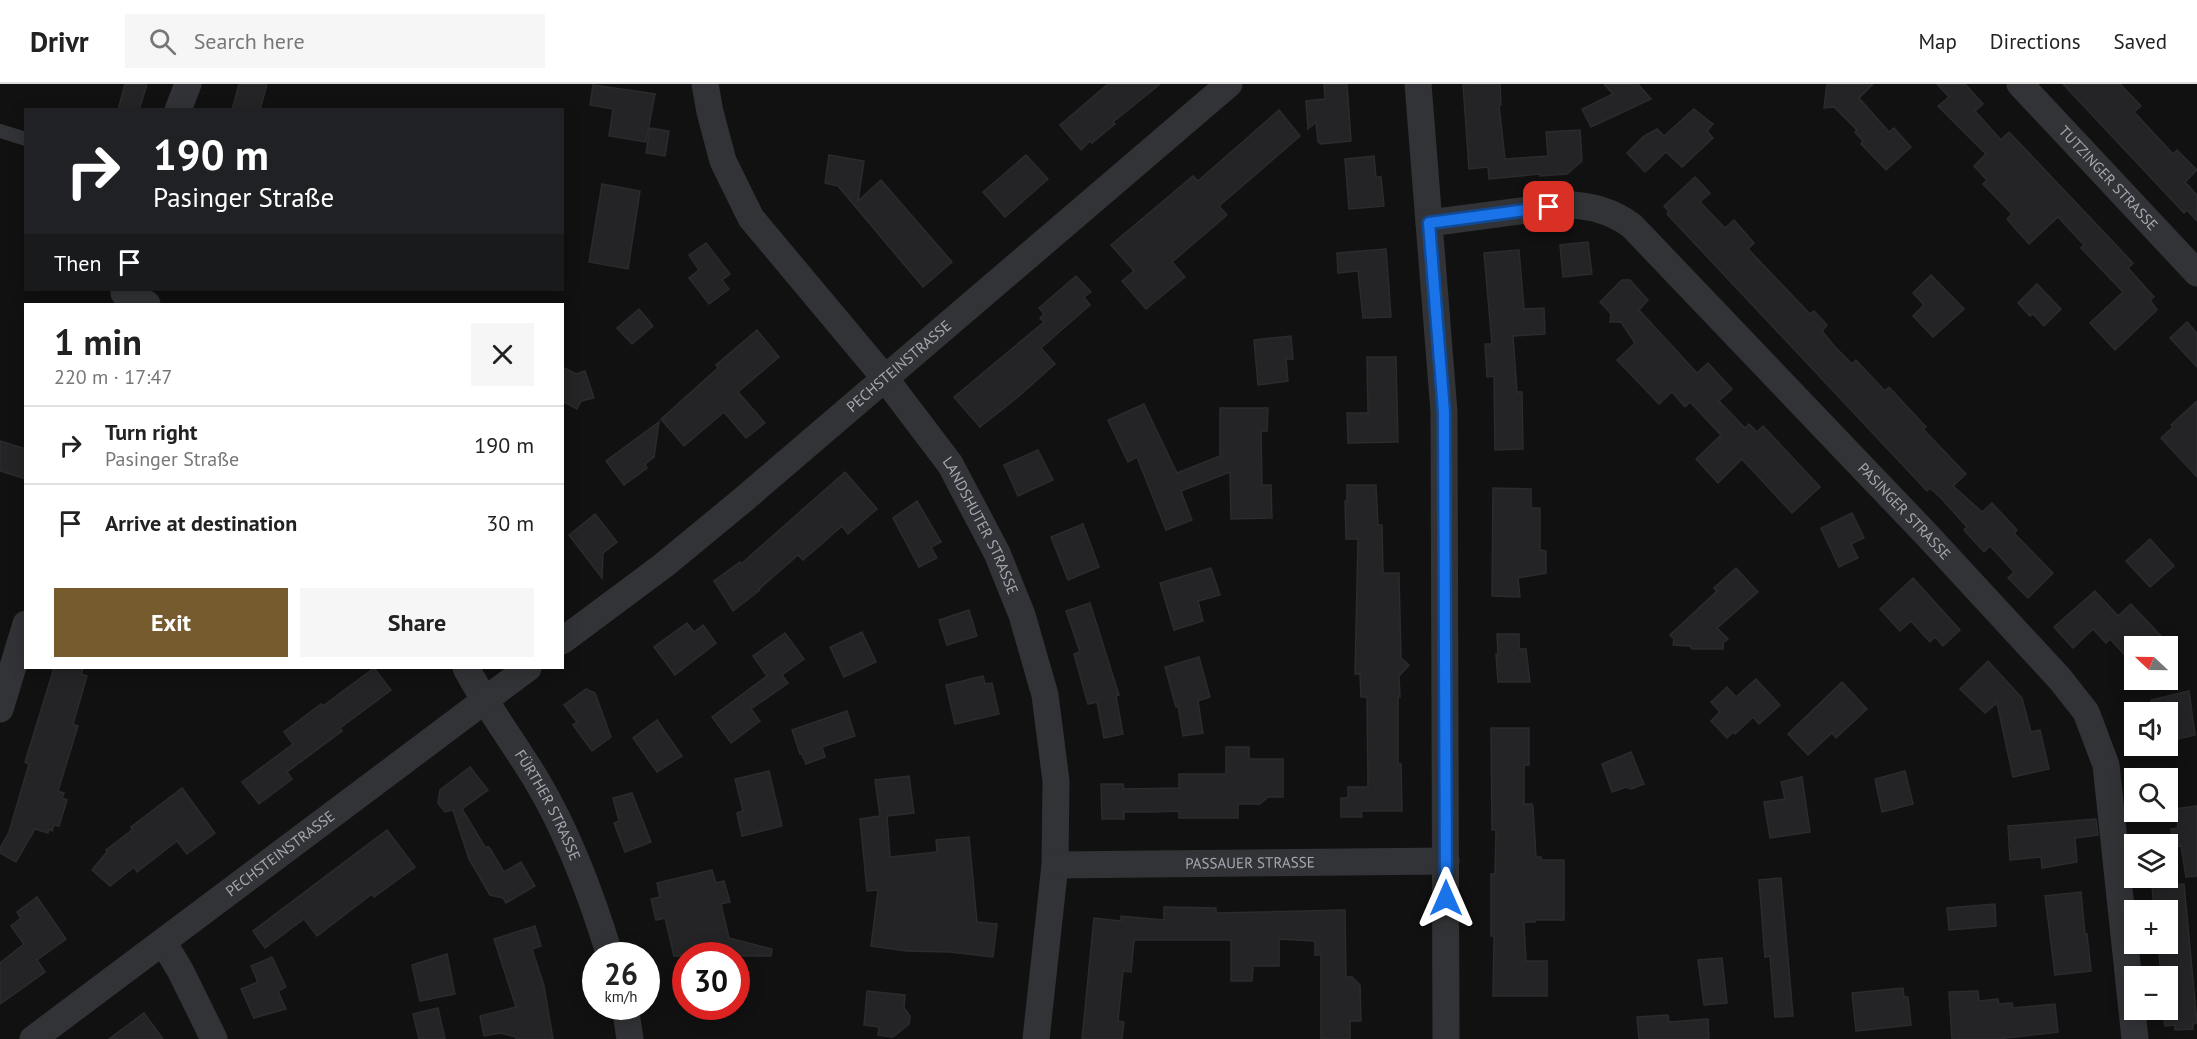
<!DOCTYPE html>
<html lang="en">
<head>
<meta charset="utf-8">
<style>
  :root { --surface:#fff; --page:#f6f6f6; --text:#222; --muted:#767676; --line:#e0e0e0; --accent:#765b2f }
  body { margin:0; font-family:"PT Sans",sans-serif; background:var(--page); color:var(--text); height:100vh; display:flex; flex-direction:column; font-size:22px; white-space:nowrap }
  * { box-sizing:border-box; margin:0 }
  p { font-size:20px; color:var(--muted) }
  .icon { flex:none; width:33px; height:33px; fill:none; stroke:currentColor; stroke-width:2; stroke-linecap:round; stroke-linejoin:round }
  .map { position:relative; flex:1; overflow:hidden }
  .panel { position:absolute; left:24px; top:219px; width:540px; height:366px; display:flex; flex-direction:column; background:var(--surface); border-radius:0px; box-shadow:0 3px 15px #0003 }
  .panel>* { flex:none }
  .hud { position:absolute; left:24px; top:24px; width:540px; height:183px; border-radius:0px; box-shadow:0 3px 15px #0003; background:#202124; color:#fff; overflow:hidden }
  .needle { width:39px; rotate:292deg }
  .buttons { position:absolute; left:2124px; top:552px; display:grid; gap:12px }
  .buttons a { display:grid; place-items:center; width:54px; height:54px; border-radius:0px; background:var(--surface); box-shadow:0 3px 15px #0003; font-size:30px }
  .speed { position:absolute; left:582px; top:858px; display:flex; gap:12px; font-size:30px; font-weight:700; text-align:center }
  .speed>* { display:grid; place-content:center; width:78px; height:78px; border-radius:50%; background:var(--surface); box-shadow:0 3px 15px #0003; line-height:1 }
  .speed small { font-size:15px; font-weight:400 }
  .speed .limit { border:9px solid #d22; background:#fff; color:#111 }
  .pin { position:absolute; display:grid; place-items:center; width:51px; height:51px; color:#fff; margin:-26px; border-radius:12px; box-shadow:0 3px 9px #0006 }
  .me { position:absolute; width:66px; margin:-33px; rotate:0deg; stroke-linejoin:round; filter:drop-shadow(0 0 4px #0008) }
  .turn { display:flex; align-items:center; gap:21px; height:126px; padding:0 30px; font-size:27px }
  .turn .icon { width:78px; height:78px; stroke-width:2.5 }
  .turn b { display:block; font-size:42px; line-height:51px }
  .then { display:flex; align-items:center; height:57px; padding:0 30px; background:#0003; gap:12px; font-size:22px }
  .round { display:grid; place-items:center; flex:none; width:63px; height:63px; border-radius:0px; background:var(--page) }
  .overview { display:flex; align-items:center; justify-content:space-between; height:102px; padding:0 30px }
  h1 { font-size:36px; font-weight:700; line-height:45px }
  .button { display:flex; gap:12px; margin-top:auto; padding:12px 30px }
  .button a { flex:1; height:69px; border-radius:0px; background:var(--accent); color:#fff; font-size:24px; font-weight:700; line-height:69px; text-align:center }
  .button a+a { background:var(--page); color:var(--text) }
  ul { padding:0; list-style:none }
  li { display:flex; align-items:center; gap:18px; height:78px; padding:0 30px; border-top:2px solid var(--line) }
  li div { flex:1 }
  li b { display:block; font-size:22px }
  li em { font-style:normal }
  header { display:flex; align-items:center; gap:36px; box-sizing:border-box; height:84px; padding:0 30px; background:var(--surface); border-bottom:2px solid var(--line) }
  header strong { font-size:28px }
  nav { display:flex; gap:33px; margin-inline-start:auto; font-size:21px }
  .search { width:420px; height:54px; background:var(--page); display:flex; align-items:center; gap:15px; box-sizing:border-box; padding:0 21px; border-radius:0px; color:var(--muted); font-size:22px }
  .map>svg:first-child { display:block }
</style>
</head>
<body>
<header>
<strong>Drivr</strong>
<div class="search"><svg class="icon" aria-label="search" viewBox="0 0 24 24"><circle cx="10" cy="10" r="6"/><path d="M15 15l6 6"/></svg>Search here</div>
<nav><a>Map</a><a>Directions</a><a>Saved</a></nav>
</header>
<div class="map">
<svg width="2197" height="955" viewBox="0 0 2197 955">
  <rect width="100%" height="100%" fill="#111112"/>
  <g fill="#242426" stroke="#2b2b2e" stroke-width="1.5">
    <path d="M125,0h22l-8,26h-21z"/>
    <path d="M239,0h28l-7,26h-28z"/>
    <path d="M1108,0h52l-47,38 2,2 -23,19 -2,-2 -9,9 -21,-25z"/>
    <path d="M1324,0h23l4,57 -30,3 -3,-2 -2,-20 -8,7 -2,-28 19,-2z"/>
    <path d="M1463,0h37l1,21h-2l6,54 43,-3 -2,-24 34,-2 2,31 -15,13 -27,2v-2l-51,5 -1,-12 -19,2z"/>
    <path d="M1604,0h34l13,15 -60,28 -9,-18 31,-15z"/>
    <path d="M1827,0h46l-14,14 30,34 5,-4 17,19 -25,23 -25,-26 2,-3 -8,-9 2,-2 -23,-23 -10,1z"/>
    <path d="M1937,0h28l18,20 -8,7 26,29 8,-8 124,131 -5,5 26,29 -4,3 7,10 -42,40 -25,-27 33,-31 -42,-44 3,-3 -26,-28 -29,27 -22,-25 5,-5 -29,-30 4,-4 -13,-14 12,-12 -48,-48 11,-9z"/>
    <path d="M2063,0h57l21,22 -7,6 39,42 4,-4 20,20 -12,12 12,13v26l-10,-11 -3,3z"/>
    <path d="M593,1l62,9 -9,48 -37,-6 4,-27 -23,-4z"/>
    <path d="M1694,25l19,15 -6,7 6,7 -31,29 -16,-15 -21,20 -18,-19 17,-17 13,-7 7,7z"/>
    <path d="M1279,26l21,26 -81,70 8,9 -55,47 13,15 -39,32 -24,-28 12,-10 -23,-26 82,-69 5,5z"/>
    <path d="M650,44l19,3 -4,25 -19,-3z"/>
    <path d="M829,71l35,6 -6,40 23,-21 71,82 -29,25 -85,-101 -13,-3z"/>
    <path d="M1026,71l22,24 -43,38 -22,-25z"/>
    <path d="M1374,72l2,21h5l3,29 -35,3 -4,-50z"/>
    <path d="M1695,93l15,16 -10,9 25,26 9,-8 20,23 -6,6 62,65 4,-3 13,14 -5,6 13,16 17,17 4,-4 29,31 4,-4 37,40 -3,2 43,45 -13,12 29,26 10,-9 25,27 -3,3 39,40 -25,25 -20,-20 6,-6 -24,-26 -6,6 -20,-22 3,-3 -26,-29 -11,-10 -3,3 -260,-277 2,-2 -5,-6z"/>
    <path d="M602,100l38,7 -12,78 -39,-7z"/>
    <path d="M1588,158l4,32 -29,3 -3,-32z"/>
    <path d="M706,159l24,31 -8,6 7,9 -20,15 -20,-26 10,-8 -10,-15z"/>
    <path d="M1386,165l5,68 -28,1 -5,-47 -20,2 -1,-20z"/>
    <path d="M1519,166l5,59 20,-1 1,26 -32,2 4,56h5l1,57 -28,1 -1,-74 -7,1 -2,-33h7l-8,-91z"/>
    <path d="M1931,191l33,34 -31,28 -20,-21 11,-11 -11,-12z"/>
    <path d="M1076,192l15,16 -7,5 6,8 -49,43 14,16 -36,32 -39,31 -26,-30 90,-75 -4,-4 4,-4 -5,-6z"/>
    <path d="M1622,196h8l18,20 -9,10 58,63 11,-10 24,26 -13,12 26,27 4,-4 8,8 6,-6 57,61 -28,26 -50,-54 -24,24 -22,-24 25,-24 -31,-33 -5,5 -13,-15 -13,12 -42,-44 18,-17 -14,-21h-11l1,-8 -11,-12z"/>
    <path d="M2037,200l24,25 -17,17 -11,-12 -3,2 -12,-13z"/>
    <path d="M639,225l14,17 -21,18 -15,-16z"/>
    <path d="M2187,238l10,11v34l-27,-29z"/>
    <path d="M757,246l22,27 -41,35 27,31 -19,15 -22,-26 -40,34 -23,-27 57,-51 -2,-3z"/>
    <path d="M1291,252l2,23h-7l2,22 -30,4 -4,-45z"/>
    <path d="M1367,273h29l2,85 -50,1 -1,-30h21z"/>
    <path d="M562,283l14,7 9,-3 9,27 -13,3 -4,8 -15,-8z"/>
    <path d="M2197,317v76l-36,-39 12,-11 -2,-2z"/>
    <path d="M1144,320l33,69 43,-17v-48h48l-1,23h-6l1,54h9l1,33 -41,1 -1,-47 -49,19 11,29 -26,10 -29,-73 -9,5 -20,-42z"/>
    <path d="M659,338l-5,35 -9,7 2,4 -23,17 -18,-24z"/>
    <path d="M0,357l26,8v30l-26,-8z"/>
    <path d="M1038,366l15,30 -35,16 -14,-31z"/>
    <path d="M845,388l32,37 -29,25 -6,-8 -39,34 -5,-5 -39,34 1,1 -27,21 -19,-30 26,-19 1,2z"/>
    <path d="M1347,401h29l2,40h4l1,48h16l2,85 8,7 -10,11 1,21h-2v67h3l1,47h-41l1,6h-21v-19h7v-11h20l-1,-90h-6l-1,-23h-5l3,-135h-12l-1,-38h2z"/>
    <path d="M1493,404l38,1v19h9v42l6,1v22l-28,5 2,19 -28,-1z"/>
    <path d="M917,417l24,41 -10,5 6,11 -18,9 -26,-49z"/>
    <path d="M1852,429l12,25 -13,6 7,14 -19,9 -18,-39z"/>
    <path d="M595,430l22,28 -14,11 -1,25 -33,-43z"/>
    <path d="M1083,440l16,43 -31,13 -17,-43z"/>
    <path d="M2150,455l24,27 -24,21 -24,-26z"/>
    <path d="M1211,484l9,27 -22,6 5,20 -29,9 -14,-47z"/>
    <path d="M1736,484l22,24 -41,36 11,11 -5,4v6h-31l-2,-3 -17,-1 1,-6 -4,-4 47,-44 -3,-3z"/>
    <path d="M1913,494l47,52 -17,16 -8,-9 -5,5 -19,-21 -11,10 -20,-22z"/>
    <path d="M2095,507l23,25 13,-12 30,32 -11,10h-16l-1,18 -23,-25 -4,4 -13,-14 -20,19 -19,-21z"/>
    <path d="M1090,519l29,92 -3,1 7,38 -19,4 -7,-36 -9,2 -14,-50 6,-2 -14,-41z"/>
    <path d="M969,526l8,26 -30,9 -8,-25z"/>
    <path d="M687,539l7,9 9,-7 13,18 -41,32 -21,-28z"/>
    <path d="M862,548l14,30 -32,15 -14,-30z"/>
    <path d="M785,549l19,26 -22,16 6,8 -37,26 9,12 -29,22 -19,-26 55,-41 -14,-20z"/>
    <path d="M1497,550h22v15h7l4,33h-32l-2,-28h2z"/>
    <path d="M1199,573l11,40 -12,4 5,32 -20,3 -5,-30 -2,1 -11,-40z"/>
    <path d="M1988,577l34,37 9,34 9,-2 9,39 -36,8 -16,-74 -12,10 -25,-24z"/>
    <path d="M54,584h29l-2,6 6,2 -14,48 5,2 -20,65 6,2 -2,5 5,2 -8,26 -5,-1 -2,6 -3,-2 -1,4 -13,-4 -19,33 -16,-9v-5l9,-16 20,-68 -4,-2z"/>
    <path d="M374,584l17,22 -51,38 2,3 -55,41 5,7 -33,25 -17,-22 51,-38 -9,-12 37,-28 2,2z"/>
    <path d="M983,592l2,8 7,-1 7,31 -44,10 -9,-39z"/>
    <path d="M1756,595l24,26 -21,19 -6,-7 -18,17 -2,-2 -6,6 -16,-17 9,-9 -9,-10 16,-15 9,10z"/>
    <path d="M1842,598l25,27 -31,29 -4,-5 -24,22 -20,-21z"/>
    <path d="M586,605l9,4 16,44 -19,14 -19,-26 4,-3 -13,-17z"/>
    <path d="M2189,607l6,44 -27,6v-29h-15l-2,-12z"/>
    <path d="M847,627l8,25 -33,11 3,10 -19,7 -4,-10h-2l-8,-24z"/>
    <path d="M657,636l25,36 -25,16 -24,-34z"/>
    <path d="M1491,644h38v37h-5v39h8l1,3 3,50h5v3h23v60h-29v2h-11l2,39h21v35h-54l1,-60h-3v-62h4l1,-44h-4z"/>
    <path d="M1226,663h23v12h34v38h-15l-8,7h-22v14h-59v-7l-26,1h-29v7h-22l-1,-35h22l1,5 55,-1v-14h47z"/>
    <path d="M1631,668l13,32 -13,5 -5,-2 -14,5 -10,-28z"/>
    <path d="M470,683l18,23 -26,19 23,38h4l15,25 17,-10 14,24 -29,17 -3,-5 -13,-3 -21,-36 -16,-49 -8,2 -7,-9 2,-13z"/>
    <path d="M769,687l13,55 -40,10 -5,-23 6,-2 -8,-32z"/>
    <path d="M1905,687l8,33 -31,8 -7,-33z"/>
    <path d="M909,692l5,37 -27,3 3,41 47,-5 -1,-12 33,-3 8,85 20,2 -4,33 -43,-5 -43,-1 -36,-5 7,-56 -11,1 -7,-72 20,-3 -5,-36z"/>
    <path d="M1802,693l8,55 -40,6 -6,-36 21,-3 -4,-17z"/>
    <path d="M182,704l33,45 -28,21 -10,-13 -40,31 -3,-5 -24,19 -18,-16 15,-18 -1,-2 26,-20 -1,-3z"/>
    <path d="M632,709l19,49 -26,10 -11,-29 5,-2 -6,-23z"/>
    <path d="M2197,722v70l-11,1 -5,-31 -7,1 -3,-18 7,-1 -3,-19z"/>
    <path d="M2096,735l2,16 -23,3 2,24 -35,6 -1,-11 -31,3 -2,-34z"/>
    <path d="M387,746l28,37 -41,30 -2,-3 -55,42 -13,-17 -39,29 -12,-17z"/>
    <path d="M712,786l4,13 8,-2 6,21 -9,2 8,34 43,11 -1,7h-97l-9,-38 -9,2 -5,-21 9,-2 -3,-14z"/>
    <path d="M1781,794l12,138 -18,1 -5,-61 -5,1 -6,-77z"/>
    <path d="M2184,800l13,139 -4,1v5l-18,1v-5l-10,1 -2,-16h5v-34h-7l-3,-32h10v-34h-14l-2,-24z"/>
    <path d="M2081,808l4,42h2l4,37 -36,4 -10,-79z"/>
    <path d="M37,813l29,42 -29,21 8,12 -45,32v-41l24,-19 -13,-18 10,-8 -4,-6z"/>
    <path d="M1995,820l1,22 -47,4 -2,-22z"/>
    <path d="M1164,823l52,1v5l129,-3 1,67h6l8,8 1,36h-11v18h-29v-84h-6v-14l-36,-2v27h-26l-1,15h-21v-41h-97l-3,32 -8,-1 -5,50 6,1 -2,17h-40l12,-121 27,3v-5l43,4z"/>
    <path d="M535,842l6,20 -9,3 12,37 9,53h-37v-2l-15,-4 -17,3 -4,-20 36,-9 -22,-68z"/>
    <path d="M447,870l8,40 -35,7 -8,-36z"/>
    <path d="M272,873l14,30 -8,4 8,18 -32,9 -13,-29 17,-7 -7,-16z"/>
    <path d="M1722,874l5,45 -23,2 -6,-45z"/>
    <path d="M1903,904l1,9h4l3,28 -55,6 -4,-38z"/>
    <path d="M867,907l38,4 -1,13 6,8 -1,8 -16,13 -15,-2 1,-8 -15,-2z"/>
    <path d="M1978,907l1,10 19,-2 1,5 13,-1 1,5 42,-4 3,28 -61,7h-45l-3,-47z"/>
    <path d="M438,924l7,31h-26l-6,-25z"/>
    <path d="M144,929l19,26h-54z"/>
    <path d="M1668,931l1,7 39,-3 1,20h-70l-2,-22z"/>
  </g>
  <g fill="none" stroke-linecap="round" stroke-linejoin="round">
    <path stroke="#323336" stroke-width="14" d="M0,47l26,8"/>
    <g stroke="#323336" stroke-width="27">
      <path id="s1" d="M705,0l5,28 13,49 28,57 133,159 66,87 47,89 25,62 23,80 11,86 -1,84 -19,174"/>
      <path d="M1418,0l26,328 2,627"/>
      <path id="s2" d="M2020,0l177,189"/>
      <path d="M178,26l10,-26"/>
      <path id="s3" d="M1429,139l137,-18c25,0 46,6 66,21l295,309 133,144 26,33 20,53 29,274"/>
      <path d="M124,209l23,11"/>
      <path id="s4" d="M562,557l102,-76 80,-66 485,-415"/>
      <path id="s5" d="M466,584c21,39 48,75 71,113 31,52 55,116 73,175"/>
      <path d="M0,625l26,-85"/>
      <path id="s6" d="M1055,781l391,-4"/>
      <path d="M163,858l17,28 34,69"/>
      <path d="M625,922l5,33"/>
      <path id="s7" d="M33,955l495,-371"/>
    </g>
  </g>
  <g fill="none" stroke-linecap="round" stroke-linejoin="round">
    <defs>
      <path id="route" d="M1446,814l-2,-486 -15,-189 120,-16"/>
    </defs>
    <use href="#route" stroke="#114b97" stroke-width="15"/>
    <use href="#route" stroke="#1a73e8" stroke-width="10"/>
  </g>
  <g text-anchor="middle" stroke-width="6" stroke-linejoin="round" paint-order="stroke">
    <g font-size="15" fill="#a4a8b1" stroke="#0c0c0d">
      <text dy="5" stroke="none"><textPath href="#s2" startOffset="129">TUTZINGER STRASSE</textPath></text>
      <text dy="5" stroke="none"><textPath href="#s4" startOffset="435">PECHSTEINSTRASSE</textPath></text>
      <text dy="5" stroke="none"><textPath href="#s3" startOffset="603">PASINGER STRASSE</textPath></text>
      <text dy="5" stroke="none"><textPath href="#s1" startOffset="528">LANDSHUTER STRASSE</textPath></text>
      <text dy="5" stroke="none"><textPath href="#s5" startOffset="160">FÜRTHER STRASSE</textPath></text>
      <text dy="5" stroke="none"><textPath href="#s7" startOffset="309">PECHSTEINSTRASSE</textPath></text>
      <text dy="5" stroke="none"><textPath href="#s6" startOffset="195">PASSAUER STRASSE</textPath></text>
    </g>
  </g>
</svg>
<div class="buttons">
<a><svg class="needle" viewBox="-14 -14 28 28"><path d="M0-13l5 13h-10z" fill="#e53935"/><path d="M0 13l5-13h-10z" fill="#767676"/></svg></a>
<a><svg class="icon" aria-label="sound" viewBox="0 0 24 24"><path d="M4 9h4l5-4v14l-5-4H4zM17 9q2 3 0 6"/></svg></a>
<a><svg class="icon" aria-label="search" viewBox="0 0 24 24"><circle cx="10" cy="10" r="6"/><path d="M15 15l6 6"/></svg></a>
<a><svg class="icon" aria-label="layers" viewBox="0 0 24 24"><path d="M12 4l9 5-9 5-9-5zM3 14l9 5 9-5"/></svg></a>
<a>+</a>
<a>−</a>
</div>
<div class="speed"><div>26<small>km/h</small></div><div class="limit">30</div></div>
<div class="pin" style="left:1549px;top:123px;background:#d93025"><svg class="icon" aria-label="arrive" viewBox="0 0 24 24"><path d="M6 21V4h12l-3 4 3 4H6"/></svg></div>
<svg class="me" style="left:1446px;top:814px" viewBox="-20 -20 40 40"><path d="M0-17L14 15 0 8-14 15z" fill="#1a73e8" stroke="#fff" stroke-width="4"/></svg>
<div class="hud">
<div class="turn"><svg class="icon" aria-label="right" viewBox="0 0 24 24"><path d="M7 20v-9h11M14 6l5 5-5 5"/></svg><div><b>190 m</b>Pasinger Straße</div></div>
<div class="then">Then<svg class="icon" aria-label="arrive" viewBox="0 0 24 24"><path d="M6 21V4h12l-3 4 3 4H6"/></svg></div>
</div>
<section class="panel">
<div class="overview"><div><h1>1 min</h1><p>220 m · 17:47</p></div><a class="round"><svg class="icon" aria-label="close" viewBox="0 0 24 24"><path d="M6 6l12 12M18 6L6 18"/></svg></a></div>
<ul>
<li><svg class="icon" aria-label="right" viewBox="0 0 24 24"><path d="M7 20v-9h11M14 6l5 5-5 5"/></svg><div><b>Turn right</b><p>Pasinger Straße</p></div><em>190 m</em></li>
<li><svg class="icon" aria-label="arrive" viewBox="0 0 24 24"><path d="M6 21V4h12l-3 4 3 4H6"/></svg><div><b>Arrive at destination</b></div><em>30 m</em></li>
</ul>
<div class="button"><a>Exit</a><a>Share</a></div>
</section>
</div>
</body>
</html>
